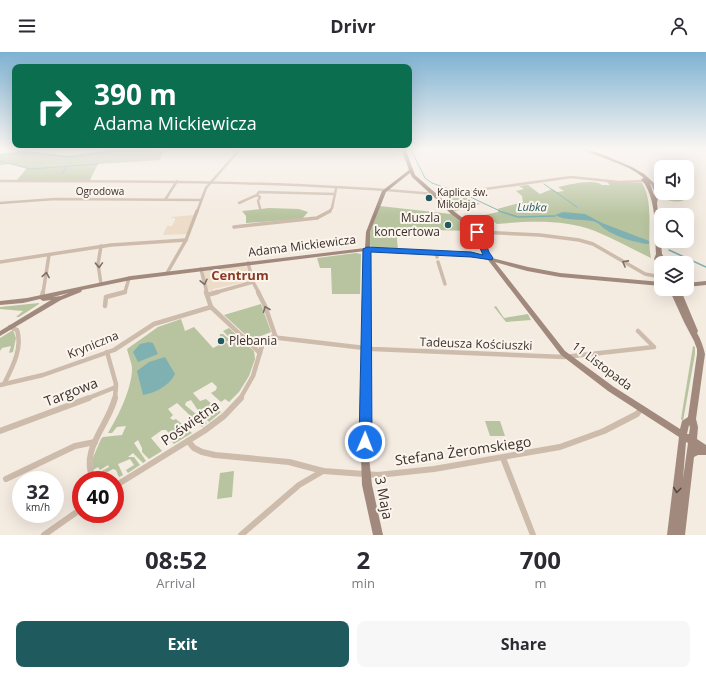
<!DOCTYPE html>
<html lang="en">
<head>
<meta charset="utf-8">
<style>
  :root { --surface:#fff; --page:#f7f7f7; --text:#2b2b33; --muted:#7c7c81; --accent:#1f5a5e }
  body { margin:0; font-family:"Open Sans",sans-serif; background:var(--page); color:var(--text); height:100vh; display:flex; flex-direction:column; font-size:15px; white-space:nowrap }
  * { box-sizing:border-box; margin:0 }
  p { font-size:13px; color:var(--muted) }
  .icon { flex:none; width:22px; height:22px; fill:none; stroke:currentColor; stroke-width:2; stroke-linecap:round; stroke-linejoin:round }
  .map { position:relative; height:483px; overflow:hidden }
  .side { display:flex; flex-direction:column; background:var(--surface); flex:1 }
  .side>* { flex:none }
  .banner { position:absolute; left:12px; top:12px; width:400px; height:84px; border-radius:8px; box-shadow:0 4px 16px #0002; background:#0b6e4f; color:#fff; overflow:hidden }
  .tools { position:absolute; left:654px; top:108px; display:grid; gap:8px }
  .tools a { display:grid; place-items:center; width:40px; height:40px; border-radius:8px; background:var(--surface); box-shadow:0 4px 16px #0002; font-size:20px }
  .speed { position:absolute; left:12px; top:419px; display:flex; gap:8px; font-size:20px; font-weight:700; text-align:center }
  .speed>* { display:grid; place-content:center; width:52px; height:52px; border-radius:50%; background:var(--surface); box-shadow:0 4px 16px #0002; line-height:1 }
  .speed small { font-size:10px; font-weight:400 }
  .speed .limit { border:6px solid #d22; background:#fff; color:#111 }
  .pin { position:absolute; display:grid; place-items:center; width:34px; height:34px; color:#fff; margin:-17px; border-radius:8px; box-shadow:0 2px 6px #0006 }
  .me { position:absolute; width:44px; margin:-22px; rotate:1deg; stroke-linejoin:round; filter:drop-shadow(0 0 3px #0008) }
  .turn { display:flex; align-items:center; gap:14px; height:84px; padding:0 16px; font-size:18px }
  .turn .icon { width:52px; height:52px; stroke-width:2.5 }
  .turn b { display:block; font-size:28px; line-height:34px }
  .eta { display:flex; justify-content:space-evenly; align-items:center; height:68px; text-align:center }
  .eta b { font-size:24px; font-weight:700; line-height:28px }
  .primary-button { display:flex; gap:8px; margin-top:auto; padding:8px 16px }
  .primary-button a { flex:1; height:46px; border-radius:8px; background:var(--accent); color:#fff; font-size:16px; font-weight:700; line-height:46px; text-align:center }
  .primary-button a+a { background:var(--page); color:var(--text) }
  header { display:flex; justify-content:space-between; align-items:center; height:52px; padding:0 16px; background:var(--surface); font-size:18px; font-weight:700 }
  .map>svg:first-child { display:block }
</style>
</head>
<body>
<header><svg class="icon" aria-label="menu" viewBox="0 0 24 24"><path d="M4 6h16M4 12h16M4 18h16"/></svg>Drivr<svg class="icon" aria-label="person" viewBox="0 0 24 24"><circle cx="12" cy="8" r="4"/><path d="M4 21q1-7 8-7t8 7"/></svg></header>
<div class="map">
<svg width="706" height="483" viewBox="0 0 706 483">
  <rect width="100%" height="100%" fill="#f4ebe1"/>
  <g fill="#b8c4a0">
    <path d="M154,97l9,2 -3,9 -62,4 -8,16h-73l10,-12 -17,-4 -10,1v-10l26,-3 43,5 41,-6h26z"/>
    <path d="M607,130l35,1c13,22 4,51 9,75 -19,-9 -37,-19 -56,-27 -31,-12 -66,-10 -98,-7l-12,-9 17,-4 -5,-2 26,-7 -1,-6 -6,-5 8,-2 -5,-3 9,-1 12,9 12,-5 5,3 7,-1 -6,-4c10,-2 36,-9 44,-2h8z"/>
    <path d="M662,141h22v7c-6,3 -15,1 -22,-2z"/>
    <path d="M461,143l19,9 -25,7 -12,-12z"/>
    <path d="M380,154l71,8 22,17 -77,-2 2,21 -26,-2 -2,-3v-13z"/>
    <path d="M269,156l30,1 9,3 -6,7 -56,4v-7l-4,-5z"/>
    <path d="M356,201l5,1 -1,40h-28l-1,-26h-11l-3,-10z"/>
    <path d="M39,251v1l-20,13h-3l7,-6 -23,-2v-2z"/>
    <path d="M261,252l10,28 -20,8 -27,-25z"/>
    <path d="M496,254l8,12 24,-4 3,6 -25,2 -12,-15z"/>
    <path d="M181,267l4,12 9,-4 19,21 6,-3 1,-11h3l7,6 -4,2 2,2 5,-3 -10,-10 6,-3 25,23 1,8 -6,17 -10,16 -10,10 -4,-3 -4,3 -10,-9 5,-3 1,-3 -5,-5 -19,11 7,8 6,-2 15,13 -12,10 -10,-10 -8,-12 -5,2 -1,3 22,18 -5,4 -25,-24 -9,6 5,6 -3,3 3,2 3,-1 16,14 -18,11 -8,-9 3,-2 -3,-3h-4l-11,8 11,13 -13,8 -7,-7v-4l-4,-8 -4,3 12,18 -3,2 -10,-10 -5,4h6l6,8 -12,8 -2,-3 8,-5 -4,-6 -12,5 5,11 -4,2 -3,-7 -3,-1 -9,5 -2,-3 7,-4 -1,-2 -8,5 -2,-3 -5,3 -1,-10 9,-21 2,-2 19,-2 4,-9 -9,1 -5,6h-4c10,-16 25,-47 24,-66 -1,-6 -4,-13 -5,-18l31,-22z"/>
    <path d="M13,278l3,8 -3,14 -4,1 2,-7 -9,2 -2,3v-13z"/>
    <path d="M693,294l2,1v7l-12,67 -2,-2z"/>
    <path d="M485,369h15l5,15h-15z"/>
    <path d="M234,419l-2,26 -15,2 3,-26z"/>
  </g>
  <g fill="#ecdcc8">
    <path d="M194,163l-7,19 -24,1 4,-9h5l3,-6v-2h-4l1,-1z"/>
    <path d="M243,213l4,2 2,14 -36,8v2l-6,-1 -4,-17 2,-3z"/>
  </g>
  <g fill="#7fb0b2">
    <path d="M563,160l22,2 17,9 42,16 5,2v3c-13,-1 -33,-7 -44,-15 -4,-3 -6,-6 -12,-8 -12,-2 -27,0 -38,-6z"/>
    <path d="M149,290l4,1 5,11 -20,8 -5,-10 7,-8z"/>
    <path d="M165,305l10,17c-5,11 -20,19 -32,21l-6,-24 12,-9z"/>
  </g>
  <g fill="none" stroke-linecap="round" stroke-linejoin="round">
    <g stroke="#7fb0b2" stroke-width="1">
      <path d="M410,96l15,30 7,5 25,9"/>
      <path d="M14,101l14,-5"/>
      <path d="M0,109l30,8 68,-5"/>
      <path d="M62,122l5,-8"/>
      <path d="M544,132l33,23"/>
      <path d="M464,142l38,18"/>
    </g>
    <g stroke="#7fb0b2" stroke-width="1.5">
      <path d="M499,159l19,6 37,-1"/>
      <path d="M669,198l37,17"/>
    </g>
    <g fill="#7fb0b2" fill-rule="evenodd">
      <path d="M147,96h13l-24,4h-26l-41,6 -43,-5 -26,3v-2l26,-3 43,5 41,-6h26z"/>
      <path d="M227,96h24l-2,1h-20z"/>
      <path d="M284,96h29l-16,2z"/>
    </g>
    <g stroke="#cdbbac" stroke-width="2.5">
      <path d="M0,129c145,0 290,0 434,13"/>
      <path d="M257,143l3,2 -2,4 2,7"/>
      <path d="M436,144l135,-19 48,5 29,-1"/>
      <path d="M165,148l12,-19"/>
      <path d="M0,151l55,-4 146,1"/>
      <path d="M239,151l18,-8 2,-3 76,2"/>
      <path d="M197,160l9,-24 35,-40"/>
      <path d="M329,160l3,-4 4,-19"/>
    </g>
    <g stroke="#cdbbac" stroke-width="3.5">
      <path d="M234,175l83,-9 13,-7"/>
      <path d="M477,180l63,3 39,5 14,4 52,30 16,3"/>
      <path d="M101,194l-3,18 3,20"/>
      <path d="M436,201l1,4"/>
      <path d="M0,210l111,-17 75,-5"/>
      <path d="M438,210l7,22"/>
      <path d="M201,217l6,24"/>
      <path d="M167,221l19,-33 11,-29"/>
      <path d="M253,230l6,11"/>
      <path d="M43,241l6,-38"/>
      <path d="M121,241l4,-1 4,-14"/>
      <path d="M214,241l39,-11 -5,-19"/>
    </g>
    <g stroke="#cdbbac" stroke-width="4.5">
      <path d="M206,240l5,15 49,46"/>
      <path d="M258,240l7,14 11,32"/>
      <path d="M207,243l11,-3"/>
      <path d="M42,244l1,-4"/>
      <path d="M105,254l1,-9 19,-5"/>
      <path d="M252,292l19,-7 102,12 191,8 90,-10 -16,-16"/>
      <path d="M107,300l9,32 -1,15"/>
      <path d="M4,332c8,-16 19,-36 13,-54l-7,-3"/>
      <path d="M0,333l43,-10 71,-25 40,-26 57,-17"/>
      <path d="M86,347l30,-12"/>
      <path d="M240,347l13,-23 11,-37"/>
    </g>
    <g stroke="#cdbbac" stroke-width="6">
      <path d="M0,379l89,-33"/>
      <path d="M188,389l6,7 8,4 13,3 74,7 34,9 55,4 56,-6 126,-22 44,-16 33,-17 4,-5"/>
      <path d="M503,406l30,77"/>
      <path d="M6,427l69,-33 20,-4"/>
      <path d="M93,428c-13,-31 15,-54 22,-82"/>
      <path d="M115,434l89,-55 20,-15 17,-18"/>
      <path d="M44,483l37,-26"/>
      <path d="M241,483l58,-50 24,-14"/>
    </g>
    <g fill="#a18a7d" fill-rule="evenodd">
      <path d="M401,96h4l10,27 24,21 16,16 22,17 12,25 3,4 36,9 32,6 101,9v4l-101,-9 -33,-6 -32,-9 70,89 49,36 66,42 2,-8 6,-4 9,-63v-5l-3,-8 -10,-19 -15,-33h6l1,2v-2h6v4l16,38 -1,2c4,7 6,13 8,21l-9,65 2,8 -1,12 9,6v10h-8l-4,2 -9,78h-18l12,-98 -71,-46 -47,-36 -73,-95 -12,-3 -106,-6 -1,206 3,28 11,50h-10l-11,-50 -1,-28 4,-206 -234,29 -49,10 -1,2 -20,8 -61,36v-5l33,-20 18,-11 -8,1 -3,-2 -17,4 -23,2v-4l27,-3 104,-22 234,-28 1,-16 16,-41 27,-21zM410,121l2,4 23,21 16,16 22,17 12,25 -9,-3 -106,-5v-16l16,-40zM68,241l-7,3 -8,1zM689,373l1,2 -1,7h-2zM686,390l2,1 -5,36z"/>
      <path d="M579,96h6l19,7 28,12 12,7 10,9 5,10 -2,10 5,51 6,9h-7v4l-2,-1 -5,-7 2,-5c-1,-23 1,-57 -15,-75l3,-1c-19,-16 -44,-19 -65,-30zM650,131l1,1 4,9 -1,2z"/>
      <path d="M706,229v4l-19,2v-4z"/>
    </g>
  </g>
  <defs><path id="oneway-chevron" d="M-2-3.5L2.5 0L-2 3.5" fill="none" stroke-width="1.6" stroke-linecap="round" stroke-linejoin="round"/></defs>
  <g stroke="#7d6f65">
    <use href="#oneway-chevron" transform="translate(625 211) rotate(-151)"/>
    <use href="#oneway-chevron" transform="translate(99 213) rotate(88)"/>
    <use href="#oneway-chevron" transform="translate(46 223) rotate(-80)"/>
    <use href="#oneway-chevron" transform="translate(204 230) rotate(77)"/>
    <use href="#oneway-chevron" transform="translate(266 257) rotate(-112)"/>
  </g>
  <use stroke="#544640" href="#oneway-chevron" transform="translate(677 438) rotate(97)"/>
  <linearGradient id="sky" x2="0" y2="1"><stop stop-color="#7eb2d2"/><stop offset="0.59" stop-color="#faf6f2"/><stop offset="1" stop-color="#faf6f2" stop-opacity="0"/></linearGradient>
  <rect width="706" height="164" fill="url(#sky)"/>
  <path fill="#1a73e8" stroke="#114b97" d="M475,178h5l1,2 8,20 4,6 -1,2 -21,-3 -100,-5 1,190 -2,4 -5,2 -4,-2 -2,-4 4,-193 4,-2 104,5 12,3 -10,-23z"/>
  <g fill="#1f5a5e" stroke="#fbf5ee" stroke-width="1.5">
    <circle cx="429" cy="146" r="4"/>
    <circle cx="448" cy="173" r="4"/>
    <circle cx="221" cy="289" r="4"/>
  </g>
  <g text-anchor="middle" stroke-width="4" stroke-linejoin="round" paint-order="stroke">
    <g font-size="10" fill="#3b302b" stroke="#fbf5ee">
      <text x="100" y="143">Ogrodowa</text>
    </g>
    <g font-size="10" fill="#3b302b" stroke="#fbf5ee" text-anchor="start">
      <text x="437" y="144">Kaplica św.<tspan x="437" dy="12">Mikołaja</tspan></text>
    </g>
    <g font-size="11" font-style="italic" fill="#1f5a5e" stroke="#fbf5ee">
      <text transform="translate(532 155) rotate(1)" y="4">Lubka</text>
    </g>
    <g font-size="12" fill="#3b302b" stroke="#fbf5ee" text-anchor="end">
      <text x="440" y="170">Muszla<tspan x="440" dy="14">koncertowa</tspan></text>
      <text x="229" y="293" text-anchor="start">Plebania</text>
    </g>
    <g font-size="12" fill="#3b302b" stroke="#fbf5ee">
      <text transform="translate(302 194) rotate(-7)" y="4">Adama Mickiewicza</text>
      <text transform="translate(476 292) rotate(2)" y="4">Tadeusza Kościuszki</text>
      <text transform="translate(93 293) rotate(-22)" y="4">Kryniczna</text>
      <text transform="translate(602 314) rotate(37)" y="4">11 Listopada</text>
    </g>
    <g font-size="13" font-weight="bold" fill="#8c3b22" stroke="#fbf5ee">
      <text x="240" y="228">Centrum</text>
    </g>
    <g font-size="14" fill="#3b302b" stroke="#fbf5ee">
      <text transform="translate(71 340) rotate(-21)" y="5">Targowa</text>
      <text transform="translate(190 371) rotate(-35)" y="5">Poświętna</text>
      <text transform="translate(463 399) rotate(-8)" y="5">Stefana Żeromskiego</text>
      <text transform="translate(384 446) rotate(79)" y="5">3 Maja</text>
    </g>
  </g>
</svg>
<div class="tools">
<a><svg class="icon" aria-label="sound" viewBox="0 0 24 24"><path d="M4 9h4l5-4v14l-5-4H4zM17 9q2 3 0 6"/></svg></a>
<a><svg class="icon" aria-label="search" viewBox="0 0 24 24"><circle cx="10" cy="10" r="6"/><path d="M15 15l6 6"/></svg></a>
<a><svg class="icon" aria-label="layers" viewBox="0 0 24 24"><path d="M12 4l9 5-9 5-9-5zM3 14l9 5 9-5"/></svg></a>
</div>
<div class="speed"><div>32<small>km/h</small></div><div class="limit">40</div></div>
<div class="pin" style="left:477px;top:180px;background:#d93025"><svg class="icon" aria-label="arrive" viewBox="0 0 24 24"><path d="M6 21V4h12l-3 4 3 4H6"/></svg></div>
<svg class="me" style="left:365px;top:390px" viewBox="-20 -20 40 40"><circle r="17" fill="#1a73e8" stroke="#fff" stroke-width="3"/><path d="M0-11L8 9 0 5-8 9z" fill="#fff"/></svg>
<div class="banner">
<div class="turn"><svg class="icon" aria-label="right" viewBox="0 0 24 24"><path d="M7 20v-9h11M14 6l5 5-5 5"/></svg><div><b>390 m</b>Adama Mickiewicza</div></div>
</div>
</div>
<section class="side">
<div class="eta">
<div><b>08:52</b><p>Arrival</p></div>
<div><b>2</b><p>min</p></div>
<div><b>700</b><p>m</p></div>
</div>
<div class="primary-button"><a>Exit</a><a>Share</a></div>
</section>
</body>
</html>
